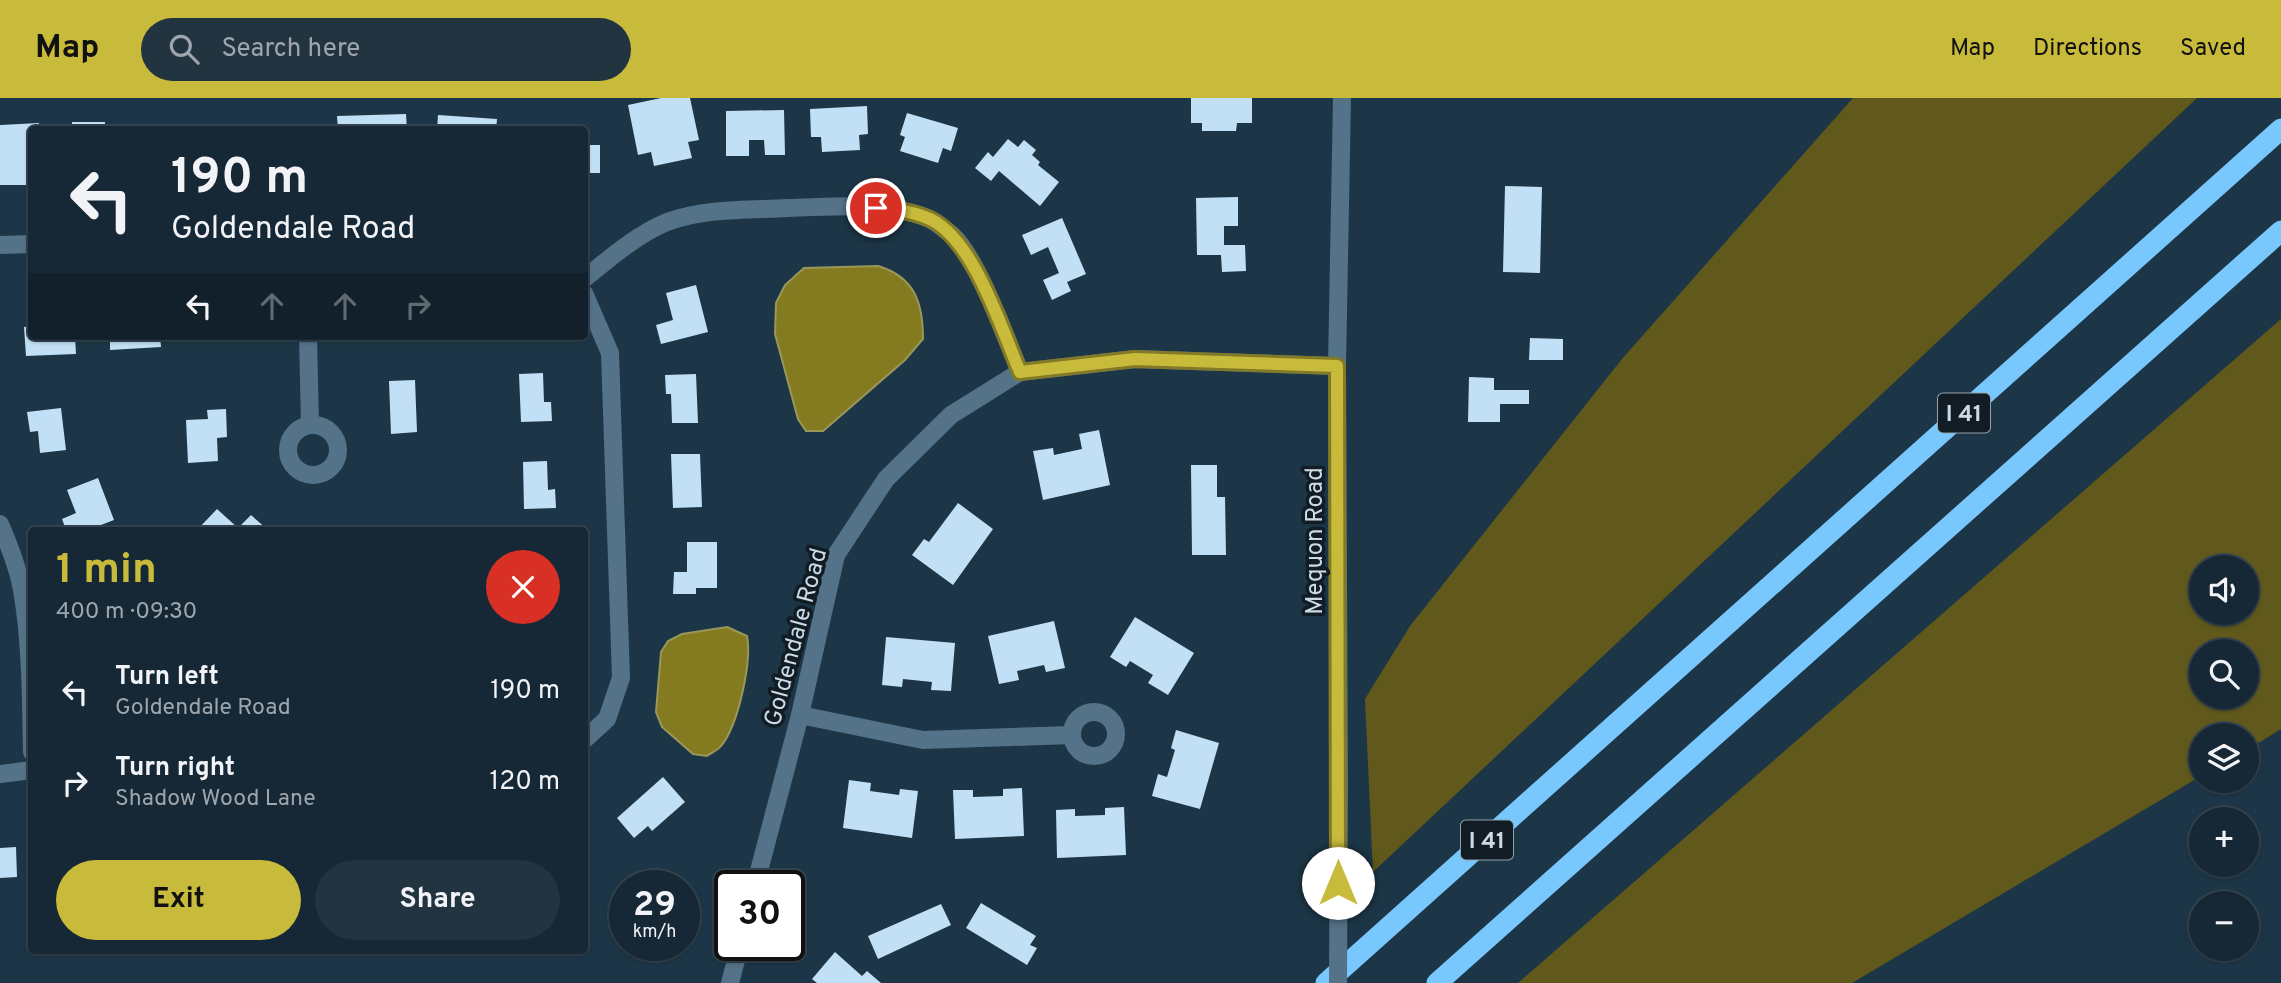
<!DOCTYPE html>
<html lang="en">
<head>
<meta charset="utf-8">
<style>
  :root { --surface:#162835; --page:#233441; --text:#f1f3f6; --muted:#9ea6ad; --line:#354450; --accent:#c8bb3b }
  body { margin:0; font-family:Overpass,sans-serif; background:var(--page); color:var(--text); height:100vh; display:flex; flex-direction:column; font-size:26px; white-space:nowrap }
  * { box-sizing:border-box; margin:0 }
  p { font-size:23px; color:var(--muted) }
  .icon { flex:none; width:38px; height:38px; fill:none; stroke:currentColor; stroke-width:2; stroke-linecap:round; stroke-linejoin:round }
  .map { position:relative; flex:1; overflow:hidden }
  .panel { position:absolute; left:28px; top:429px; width:560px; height:427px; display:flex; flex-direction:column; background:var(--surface); border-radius:7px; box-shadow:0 2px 5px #0004,0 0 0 2px var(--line) }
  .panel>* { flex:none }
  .guide { position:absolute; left:28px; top:28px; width:560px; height:214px; border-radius:7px; box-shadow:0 2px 5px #0004,0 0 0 2px var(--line); background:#162835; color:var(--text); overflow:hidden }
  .buttons { position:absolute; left:2189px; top:457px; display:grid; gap:14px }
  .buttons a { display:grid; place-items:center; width:70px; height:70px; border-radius:50%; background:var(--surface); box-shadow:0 2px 5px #0004,0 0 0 2px var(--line); font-size:35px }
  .speed { position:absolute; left:609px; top:772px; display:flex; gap:14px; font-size:35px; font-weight:700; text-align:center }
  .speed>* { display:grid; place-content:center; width:91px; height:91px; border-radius:50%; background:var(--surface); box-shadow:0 2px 5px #0004,0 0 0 2px var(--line); line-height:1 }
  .speed small { font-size:18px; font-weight:400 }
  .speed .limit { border:4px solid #111; border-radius:10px; background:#fff; color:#111 }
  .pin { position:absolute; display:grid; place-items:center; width:60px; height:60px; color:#fff; margin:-30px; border:4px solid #fff; border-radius:50%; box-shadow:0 2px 7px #0007 }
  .me { position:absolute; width:77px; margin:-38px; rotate:0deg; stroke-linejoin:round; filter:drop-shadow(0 0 5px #0008) }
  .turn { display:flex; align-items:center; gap:24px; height:147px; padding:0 28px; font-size:32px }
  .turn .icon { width:91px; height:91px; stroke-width:2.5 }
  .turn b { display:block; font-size:49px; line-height:60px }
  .lanes { display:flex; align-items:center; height:66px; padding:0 28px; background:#0003; justify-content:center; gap:35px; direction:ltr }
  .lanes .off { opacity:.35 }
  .round { display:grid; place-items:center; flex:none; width:74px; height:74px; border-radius:37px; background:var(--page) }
  .head { display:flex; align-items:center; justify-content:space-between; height:119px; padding:0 28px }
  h1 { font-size:42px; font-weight:700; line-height:52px; color:var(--accent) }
  .cta { display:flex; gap:14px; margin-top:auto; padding:14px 28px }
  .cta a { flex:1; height:80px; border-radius:42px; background:var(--accent); color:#111; font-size:28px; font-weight:700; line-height:80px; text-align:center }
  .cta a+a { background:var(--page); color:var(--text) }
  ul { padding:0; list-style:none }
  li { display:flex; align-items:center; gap:21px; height:91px; padding:0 28px }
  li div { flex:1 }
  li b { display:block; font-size:26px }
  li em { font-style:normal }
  header { display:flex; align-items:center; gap:42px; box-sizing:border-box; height:98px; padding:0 35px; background:var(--accent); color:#111 }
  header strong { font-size:33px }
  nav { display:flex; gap:38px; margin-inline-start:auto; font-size:24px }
  .search { width:490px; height:63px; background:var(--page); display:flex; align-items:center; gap:18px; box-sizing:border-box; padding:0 24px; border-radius:38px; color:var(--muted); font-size:26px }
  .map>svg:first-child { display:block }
</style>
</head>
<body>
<header>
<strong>Map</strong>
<div class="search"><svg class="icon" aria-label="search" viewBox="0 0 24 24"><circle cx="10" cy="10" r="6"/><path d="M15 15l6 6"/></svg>Search here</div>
<nav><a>Map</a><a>Directions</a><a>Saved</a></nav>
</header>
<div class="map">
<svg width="2281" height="885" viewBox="0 0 2281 885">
  <rect width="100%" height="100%" fill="#1d3647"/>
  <g fill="#60591b" fill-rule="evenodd">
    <path d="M1853,0h344l-824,774 -8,-173 45,-73 212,-267z"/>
    <path d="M2281,221v410l-34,21v-15h-45l-1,41 -349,207h-334zM2202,469h45v45h-45zM2202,553h45v45h-45z"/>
  </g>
  <g fill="#847b20" stroke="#99985b" stroke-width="2">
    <path d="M878,168c37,11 45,37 45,73l-18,21 -82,71h-17l-8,-12 -23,-85 1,-31 9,-18 19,-17z"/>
    <path d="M727,529l20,9c5,26 -9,90 -26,110 -3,4 -10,7 -14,10l-14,-2 -31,-27 -6,-15 5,-60 7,-11 14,-7z"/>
  </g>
  <g fill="#c2e0f5">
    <path d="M661,0h29l9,42 -11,2 4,16 -38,8 -3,-14 -13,3 -10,-50z"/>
    <path d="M1191,0h61v25h-15l-1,8h-34v-8h-11z"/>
    <path d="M867,8l1,28 -9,1 1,15 -38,2 -1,-15h-10l-1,-28z"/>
    <path d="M784,12l1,45h-20l-1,-15h-15v16h-23v-45z"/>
    <path d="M907,15l51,15 -7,23 -8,-3 -5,15 -38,-12 5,-14 -5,-2z"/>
    <path d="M406,16l1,16h-69l-1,-14z"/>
    <path d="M438,17l59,4 -1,11h-59z"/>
    <rect x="72" y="24" width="33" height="8"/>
    <path d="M39,25v7h-7v40h-4v15h-28v-60z"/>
    <path d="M314,26v6h-57v-5z"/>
    <path d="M1008,41l10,8 6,-7 12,10 -4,5 8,7 -2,3 21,17 -19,24 -41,-35 -8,10 -16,-13 13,-16 5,5z"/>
    <path d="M584,47h16v28h-12v21h-4z"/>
    <path d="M1505,88l37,1 -2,86 -37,-1z"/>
    <path d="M1238,99v29h-14v19h21l1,26 -24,1 -1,-17h-24l-1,-57z"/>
    <path d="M1062,120l24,56 -19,8 4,9 -19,9 -9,-20 16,-7 -11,-26 -17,8 -9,-20z"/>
    <path d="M696,187l12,47 -47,12 -5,-19 17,-5 -7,-27z"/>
    <path d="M32,228v10h43l1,18 -50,2 -2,-29z"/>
    <path d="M110,238h50l1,11 -51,3z"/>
    <path d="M200,238h40v2l-40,2z"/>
    <path d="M1530,240l33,1v21h-34z"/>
    <path d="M543,275l1,29h7l1,19 -31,1 -2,-48z"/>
    <path d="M696,276l2,49h-26l-1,-29h-5l-1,-19z"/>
    <path d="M1469,279l25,1v12h35v14h-29v18h-32z"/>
    <path d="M415,282l2,52 -26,2 -2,-53z"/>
    <path d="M61,310l5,42 -26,3 -2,-22 -8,1 -3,-20z"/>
    <path d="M226,311l1,28 -10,1 1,23 -30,2 -2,-43 22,-1 -1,-9z"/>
    <path d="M1099,332l11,55 -67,15 -10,-49 20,-3 1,7 28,-6 -3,-15z"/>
    <path d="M671,356h29l2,53 -29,1z"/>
    <path d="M547,363l1,29 7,-1 1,19 -32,1 -1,-47z"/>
    <path d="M1191,367h26v32h8l1,58h-34z"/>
    <path d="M98,380l16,42 -26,10h-22l-4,-11 14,-6 -9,-23z"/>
    <path d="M958,405l35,26 -40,56 -41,-30 12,-16 5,3z"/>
    <path d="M217,411l21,19 13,-13 17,15h-71z"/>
    <path d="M687,444h30v46h-21v6h-23l1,-22h13z"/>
    <path d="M1135,519l59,36 -26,42 -20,-12 5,-8 -23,-14 -4,6 -16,-10z"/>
    <path d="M1054,523l11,47 -19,4 -2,-7 -27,6 2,9 -20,4 -11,-48z"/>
    <path d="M886,539l69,6 -4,48 -20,-1 1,-8 -29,-3 -1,8 -20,-2z"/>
    <path d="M1176,632l43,13 -19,66 -48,-13 6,-22 9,3 8,-27 -4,-2z"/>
    <path d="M663,679l22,25 -33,29 -4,-5 -14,12 -17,-20z"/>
    <path d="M849,682l22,3 -1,8 29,4 1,-6 18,2 -6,47 -69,-10z"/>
    <path d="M1022,690l2,48 -69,3 -2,-49h20v7l30,-1v-7z"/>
    <path d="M1124,709l2,48 -69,3 -1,-48 19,-1v7l30,-1v-7z"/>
    <path d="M16,749l1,30 -17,1v-30z"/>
    <path d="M981,805l55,33 -6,9 7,3 -10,17 -61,-37z"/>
    <path d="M941,806l10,21 -73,34 -10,-23z"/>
    <path d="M835,854l27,24 5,-5 14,12h-64l-5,-4z"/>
  </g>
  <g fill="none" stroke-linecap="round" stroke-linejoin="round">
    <g stroke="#547288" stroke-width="18">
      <path d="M0,147l32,-1"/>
      <path d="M584,181c26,-21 52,-44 83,-57 38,-14 81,-12 121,-14 45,-1 95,-7 137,9 9,3 19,12 27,18 25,22 54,103 68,137"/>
      <path d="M584,195l26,60 11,325 -14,41 -23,21"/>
      <path d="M308,238l2,89"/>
      <circle cx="313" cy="352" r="25"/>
      <path d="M0,426c9,21 18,43 22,66 9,52 9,109 10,162"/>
      <circle cx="1094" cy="636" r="22"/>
      <path d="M800,617l123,25 149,-5"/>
      <path d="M0,676l32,-4"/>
      <path d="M1339,685l-2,-417 5,-268"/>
      <path d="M755,788l45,-171 36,-160 50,-76 65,-64 69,-43 115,-13 202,7"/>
      <path d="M730,885l10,-38"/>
    </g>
    <g stroke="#79c8fd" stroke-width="21">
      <path d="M1326,885l955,-854"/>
      <path d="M1437,885l844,-752"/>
    </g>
    <path stroke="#547288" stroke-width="18" d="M1338,885l1,-200"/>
  </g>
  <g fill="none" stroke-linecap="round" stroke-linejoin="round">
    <defs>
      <path id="route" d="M876,110c16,1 34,3 49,9 47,16 76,111 95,155l115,-13 202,7 1,517"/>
    </defs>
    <use href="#route" stroke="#827a26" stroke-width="18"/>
    <use href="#route" stroke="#c8bb3b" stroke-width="12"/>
  </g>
  <g text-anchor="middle" stroke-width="7" stroke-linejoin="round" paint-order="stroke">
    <g fill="#111c24" stroke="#93a1ab" stroke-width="2">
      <rect x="1938" y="295.5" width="52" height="39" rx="5"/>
      <rect x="1461" y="722.5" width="52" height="39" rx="5"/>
    </g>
    <g font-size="23" font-weight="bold" fill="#cbdae5">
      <text x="1964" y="323">I 41</text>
      <text x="1487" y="750">I 41</text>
    </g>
    <g font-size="24" fill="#cbdae5" stroke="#111c24">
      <text transform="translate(1314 443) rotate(-90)" y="8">Mequon Road</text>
      <text transform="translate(795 539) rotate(-75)" y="8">Goldendale Road</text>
    </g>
  </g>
</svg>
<div class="buttons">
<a><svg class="icon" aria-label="sound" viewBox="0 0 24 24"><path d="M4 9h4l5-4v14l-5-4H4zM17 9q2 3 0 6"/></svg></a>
<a><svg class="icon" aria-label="search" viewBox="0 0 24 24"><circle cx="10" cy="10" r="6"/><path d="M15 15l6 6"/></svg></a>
<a><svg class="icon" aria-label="layers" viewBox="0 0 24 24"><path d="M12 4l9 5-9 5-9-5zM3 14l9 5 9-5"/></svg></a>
<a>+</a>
<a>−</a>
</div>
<div class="speed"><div>29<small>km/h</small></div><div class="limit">30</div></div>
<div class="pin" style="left:876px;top:110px;background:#d93025"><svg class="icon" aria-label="arrive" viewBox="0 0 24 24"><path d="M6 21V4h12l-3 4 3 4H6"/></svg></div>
<svg class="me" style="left:1338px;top:785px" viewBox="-20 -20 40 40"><circle r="19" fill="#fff"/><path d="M0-13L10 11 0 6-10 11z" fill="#c8bb3b"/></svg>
<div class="guide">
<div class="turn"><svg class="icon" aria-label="left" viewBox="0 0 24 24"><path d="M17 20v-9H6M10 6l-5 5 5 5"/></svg><div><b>190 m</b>Goldendale Road</div></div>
<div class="lanes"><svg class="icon" aria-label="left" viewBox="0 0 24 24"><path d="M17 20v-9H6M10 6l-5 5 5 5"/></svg><svg class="icon off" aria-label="ahead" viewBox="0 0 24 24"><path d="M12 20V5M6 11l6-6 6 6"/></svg><svg class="icon off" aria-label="ahead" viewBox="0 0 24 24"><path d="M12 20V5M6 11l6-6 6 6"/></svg><svg class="icon off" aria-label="right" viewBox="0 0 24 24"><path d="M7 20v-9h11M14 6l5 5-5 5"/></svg></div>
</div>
<section class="panel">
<div class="head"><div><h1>1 min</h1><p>400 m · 09:30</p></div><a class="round" style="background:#d93025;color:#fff"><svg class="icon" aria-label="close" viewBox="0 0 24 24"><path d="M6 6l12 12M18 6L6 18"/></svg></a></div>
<ul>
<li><svg class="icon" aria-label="left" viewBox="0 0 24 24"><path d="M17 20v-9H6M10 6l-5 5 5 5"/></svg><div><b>Turn left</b><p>Goldendale Road</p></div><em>190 m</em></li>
<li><svg class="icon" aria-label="right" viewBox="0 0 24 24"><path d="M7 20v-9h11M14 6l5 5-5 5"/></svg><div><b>Turn right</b><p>Shadow Wood Lane</p></div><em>120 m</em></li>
</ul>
<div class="cta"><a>Exit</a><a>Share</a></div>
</section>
</div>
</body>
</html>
